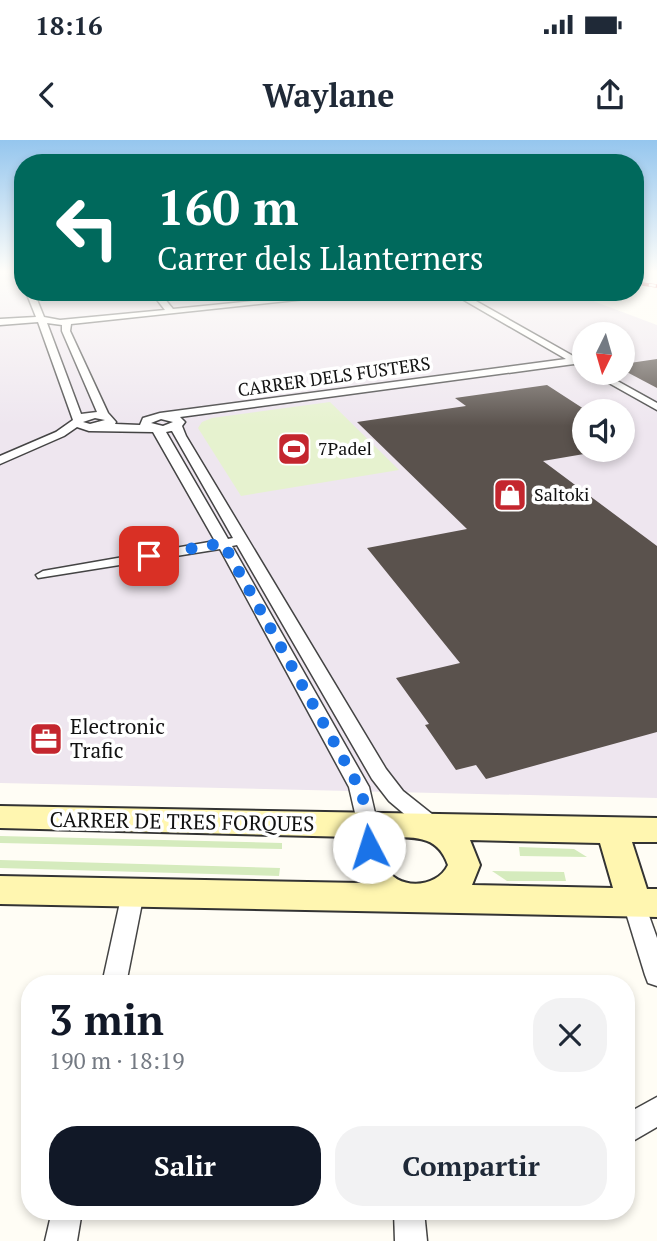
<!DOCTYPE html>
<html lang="es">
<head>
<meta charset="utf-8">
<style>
  :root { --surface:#fff; --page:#f2f2f3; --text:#1f2937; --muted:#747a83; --accent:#111827 }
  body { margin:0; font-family:"PT Serif",serif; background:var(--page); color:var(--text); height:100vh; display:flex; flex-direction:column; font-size:26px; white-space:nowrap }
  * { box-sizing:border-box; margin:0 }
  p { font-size:23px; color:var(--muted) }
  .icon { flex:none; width:38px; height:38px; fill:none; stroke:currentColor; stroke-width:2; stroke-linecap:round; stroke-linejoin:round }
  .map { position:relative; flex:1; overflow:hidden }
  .details { position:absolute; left:21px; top:835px; width:614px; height:245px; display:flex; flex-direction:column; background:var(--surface); border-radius:28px; box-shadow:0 4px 10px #0003 }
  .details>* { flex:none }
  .top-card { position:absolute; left:14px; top:14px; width:630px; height:147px; border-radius:28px; box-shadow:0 4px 10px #0003; background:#00695c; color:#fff; overflow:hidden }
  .needle { width:46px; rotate:185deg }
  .controls { position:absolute; left:572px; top:182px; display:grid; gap:14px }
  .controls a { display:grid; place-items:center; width:63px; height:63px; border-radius:50%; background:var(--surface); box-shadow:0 4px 10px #0003; font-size:35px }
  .pin { position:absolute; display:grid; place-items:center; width:60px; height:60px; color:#fff; margin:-30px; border-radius:14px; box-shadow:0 4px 10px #0006 }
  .me { position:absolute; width:77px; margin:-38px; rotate:355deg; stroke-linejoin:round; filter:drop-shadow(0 0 5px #0008) }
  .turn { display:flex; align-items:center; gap:24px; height:147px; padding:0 28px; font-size:32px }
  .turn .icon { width:91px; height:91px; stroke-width:2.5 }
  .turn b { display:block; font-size:49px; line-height:60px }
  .round { display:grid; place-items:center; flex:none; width:74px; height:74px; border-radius:28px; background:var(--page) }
  .headline { display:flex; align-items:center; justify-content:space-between; height:119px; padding:0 28px }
  h1 { font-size:42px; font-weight:600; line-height:52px; color:var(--accent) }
  .cta { display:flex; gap:14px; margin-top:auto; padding:14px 28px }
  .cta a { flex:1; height:80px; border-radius:28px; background:var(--accent); color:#fff; font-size:28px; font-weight:600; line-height:80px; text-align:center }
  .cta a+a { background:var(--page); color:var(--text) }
  .status { display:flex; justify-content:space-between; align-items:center; height:49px; padding:0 35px; background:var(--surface); direction:ltr }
  .status svg { height:19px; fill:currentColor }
  header { display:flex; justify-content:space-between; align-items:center; height:91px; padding:0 28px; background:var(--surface); font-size:32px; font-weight:600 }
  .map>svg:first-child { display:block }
</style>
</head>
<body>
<div class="status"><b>18:16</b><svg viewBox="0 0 49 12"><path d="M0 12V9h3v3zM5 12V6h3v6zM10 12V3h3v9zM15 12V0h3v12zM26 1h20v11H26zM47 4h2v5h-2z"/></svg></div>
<header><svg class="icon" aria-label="back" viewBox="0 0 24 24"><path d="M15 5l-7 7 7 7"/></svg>Waylane<svg class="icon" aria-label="share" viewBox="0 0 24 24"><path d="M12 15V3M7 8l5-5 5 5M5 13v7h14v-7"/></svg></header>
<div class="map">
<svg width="657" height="1101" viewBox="0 0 657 1101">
  <rect width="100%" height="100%" fill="#fffdf5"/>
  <path fill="#eee6ef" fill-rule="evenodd" d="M0,132h23v20h546l88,33v473l-657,-15zM584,194h39v39h-39zM584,271h39v39h-39z"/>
  <g fill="#d5ebbd">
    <path d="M0,696l282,7v6l-282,-6z"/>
    <path d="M519,707l55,2 13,8 -67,-1z"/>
    <path d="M0,720l280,8 -1,8 -279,-8z"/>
    <path d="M492,731l72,1 2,9h-59z"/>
  </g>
  <path fill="#e6f2cf" d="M330,262l69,68 -158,26 -43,-68 4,-6 10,-4z"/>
  <g fill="#5a524d">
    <path d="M657,219v29l-34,-18v-6z"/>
    <path d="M547,245l37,24v45l-41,7 114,85v186l-171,47 -10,-14 -20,5 -31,-45 4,-1 -33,-46 64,-15 -93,-115 100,-19 -110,-107 109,-16 -11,-8z"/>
  </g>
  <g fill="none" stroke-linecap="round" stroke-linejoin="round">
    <defs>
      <g id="street">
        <path d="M18,132h5v4h-3z"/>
        <path d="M26,152h8l10,25 16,3 105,-10 -14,-18h8l14,17 170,-17h29l-301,32 -1,7 38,82 8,9 -1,2 25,1 3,-7 17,-5 406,-54 -116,-67h10l122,69v4l-8,-1 -394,53 5,5 -3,4 4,10 200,333 17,22 39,31 3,6 -3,6 -7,2 -7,-2 -39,-33 -17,-22 -135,-234 -5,1 137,241 9,39 -3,6 -7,2 -7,-2 -3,-6 -9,-39 -129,-238 -182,29 -2,-3 7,-4 172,-30 -62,-109 -64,-1 -12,-4 -13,9 -64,28v-8l56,-24 17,-12 -35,-98 -38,3v-6l36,-2zM47,183l15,2v6l35,81 -16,2zM95,278l10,2 -15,4 -7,-2zM161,279l12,3 -10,4 -12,-3zM171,291h1l61,107 -5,1 -62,-107z"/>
        <path d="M591,233h12l54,30v7z"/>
        <path d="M133,744l8,3 3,6 -18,91h-24l20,-91 3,-6z"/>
        <path d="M634,754l8,2 15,42v48l-9,-3 -3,-8 -22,-72 3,-7z"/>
        <path d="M657,957v30l-31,18v-31z"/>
        <path d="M52,1071h30l-5,30h-32z"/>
        <path d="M394,1071h30l3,30h-32z"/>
      </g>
      <path id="secondary" d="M0,666l657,12v24h-25l15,47h10v28l-657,-13v-28l361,7 -9,-18v-28l-352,-9zM384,697c28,1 53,-4 64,28 -11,24 -53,26 -63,0 -3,-8 -1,-19 -1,-28zM470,700l130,3 13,45 -141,-3 8,-20z"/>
    </defs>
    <use href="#street" stroke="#444" stroke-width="3"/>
    <use href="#secondary" stroke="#333" stroke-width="4"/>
    <use href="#street" fill="#fff" fill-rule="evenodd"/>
    <use href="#secondary" fill="#fff6b0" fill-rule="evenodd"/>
    <defs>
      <path id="rail" d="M635,143l22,3"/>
    </defs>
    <use href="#rail" stroke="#c4262e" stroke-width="3.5"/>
    <use href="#rail" stroke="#fff" stroke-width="2.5" stroke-dasharray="7" stroke-linecap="butt"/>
  </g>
  <linearGradient id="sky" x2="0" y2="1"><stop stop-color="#95c6ee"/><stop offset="0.46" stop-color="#fffefa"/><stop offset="1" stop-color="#fffefa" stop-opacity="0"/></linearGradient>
  <rect width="657" height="286" fill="url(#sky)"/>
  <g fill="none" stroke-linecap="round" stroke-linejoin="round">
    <path stroke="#1a73e8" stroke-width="12" stroke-dasharray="0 21.6" d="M149,416l74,-13 136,244 6,18 4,42"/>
  </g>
  <defs>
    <symbol id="stadium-square" viewBox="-11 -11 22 22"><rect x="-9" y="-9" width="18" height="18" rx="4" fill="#c4262e" stroke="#fff"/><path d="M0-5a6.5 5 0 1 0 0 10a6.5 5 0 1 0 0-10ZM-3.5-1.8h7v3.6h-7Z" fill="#fff"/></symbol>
    <symbol id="shop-square" viewBox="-11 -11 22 22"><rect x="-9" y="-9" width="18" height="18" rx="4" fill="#c4262e" stroke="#fff"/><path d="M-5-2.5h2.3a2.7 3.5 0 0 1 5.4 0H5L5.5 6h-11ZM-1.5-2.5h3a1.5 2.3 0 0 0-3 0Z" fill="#fff"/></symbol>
    <symbol id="office-square" viewBox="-11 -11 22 22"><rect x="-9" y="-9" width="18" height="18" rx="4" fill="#c4262e" stroke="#fff"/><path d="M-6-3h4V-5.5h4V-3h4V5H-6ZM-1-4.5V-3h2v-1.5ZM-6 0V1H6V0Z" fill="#fff"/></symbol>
  </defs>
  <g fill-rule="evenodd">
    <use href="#stadium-square" x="275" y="290" width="38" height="38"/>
    <use href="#shop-square" x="491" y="336" width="38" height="38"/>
    <use href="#office-square" x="27" y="580" width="38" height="38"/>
  </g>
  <g text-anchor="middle" stroke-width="7" stroke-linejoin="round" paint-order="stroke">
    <g font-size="18" fill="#111" stroke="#fff">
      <text transform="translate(334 237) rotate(-8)" y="6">CARRER DELS FUSTERS</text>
    </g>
    <g font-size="18" fill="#111" stroke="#fff" text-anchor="start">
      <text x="318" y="315">7Padel</text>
      <text x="534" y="361">Saltoki</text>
    </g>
    <g font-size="21" fill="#111" stroke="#fff" text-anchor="start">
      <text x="70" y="594">Electronic<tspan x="70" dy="24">Trafic</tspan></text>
    </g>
    <g font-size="21" fill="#111" stroke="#fff">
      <text transform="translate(182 682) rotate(1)" y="7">CARRER DE TRES FORQUES</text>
    </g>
  </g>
</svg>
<div class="controls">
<a><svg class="needle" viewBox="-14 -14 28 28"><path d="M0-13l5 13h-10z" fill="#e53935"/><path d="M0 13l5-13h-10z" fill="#747a83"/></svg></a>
<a><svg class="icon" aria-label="sound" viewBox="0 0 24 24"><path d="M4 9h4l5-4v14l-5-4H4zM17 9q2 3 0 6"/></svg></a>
</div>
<div class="pin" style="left:149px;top:416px;background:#d93025"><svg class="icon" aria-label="arrive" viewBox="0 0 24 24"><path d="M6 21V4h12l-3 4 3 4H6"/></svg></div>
<svg class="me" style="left:369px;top:707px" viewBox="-20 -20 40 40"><circle r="19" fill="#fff"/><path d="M0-13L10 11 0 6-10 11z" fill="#1a73e8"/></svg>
<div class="top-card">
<div class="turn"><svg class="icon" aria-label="left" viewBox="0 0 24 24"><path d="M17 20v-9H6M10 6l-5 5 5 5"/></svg><div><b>160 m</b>Carrer dels Llanterners</div></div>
</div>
<section class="details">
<div class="headline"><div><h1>3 min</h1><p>190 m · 18:19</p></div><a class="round"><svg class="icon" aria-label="close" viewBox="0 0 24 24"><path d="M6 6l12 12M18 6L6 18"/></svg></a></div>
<div class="cta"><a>Salir</a><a>Compartir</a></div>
</section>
</div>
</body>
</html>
